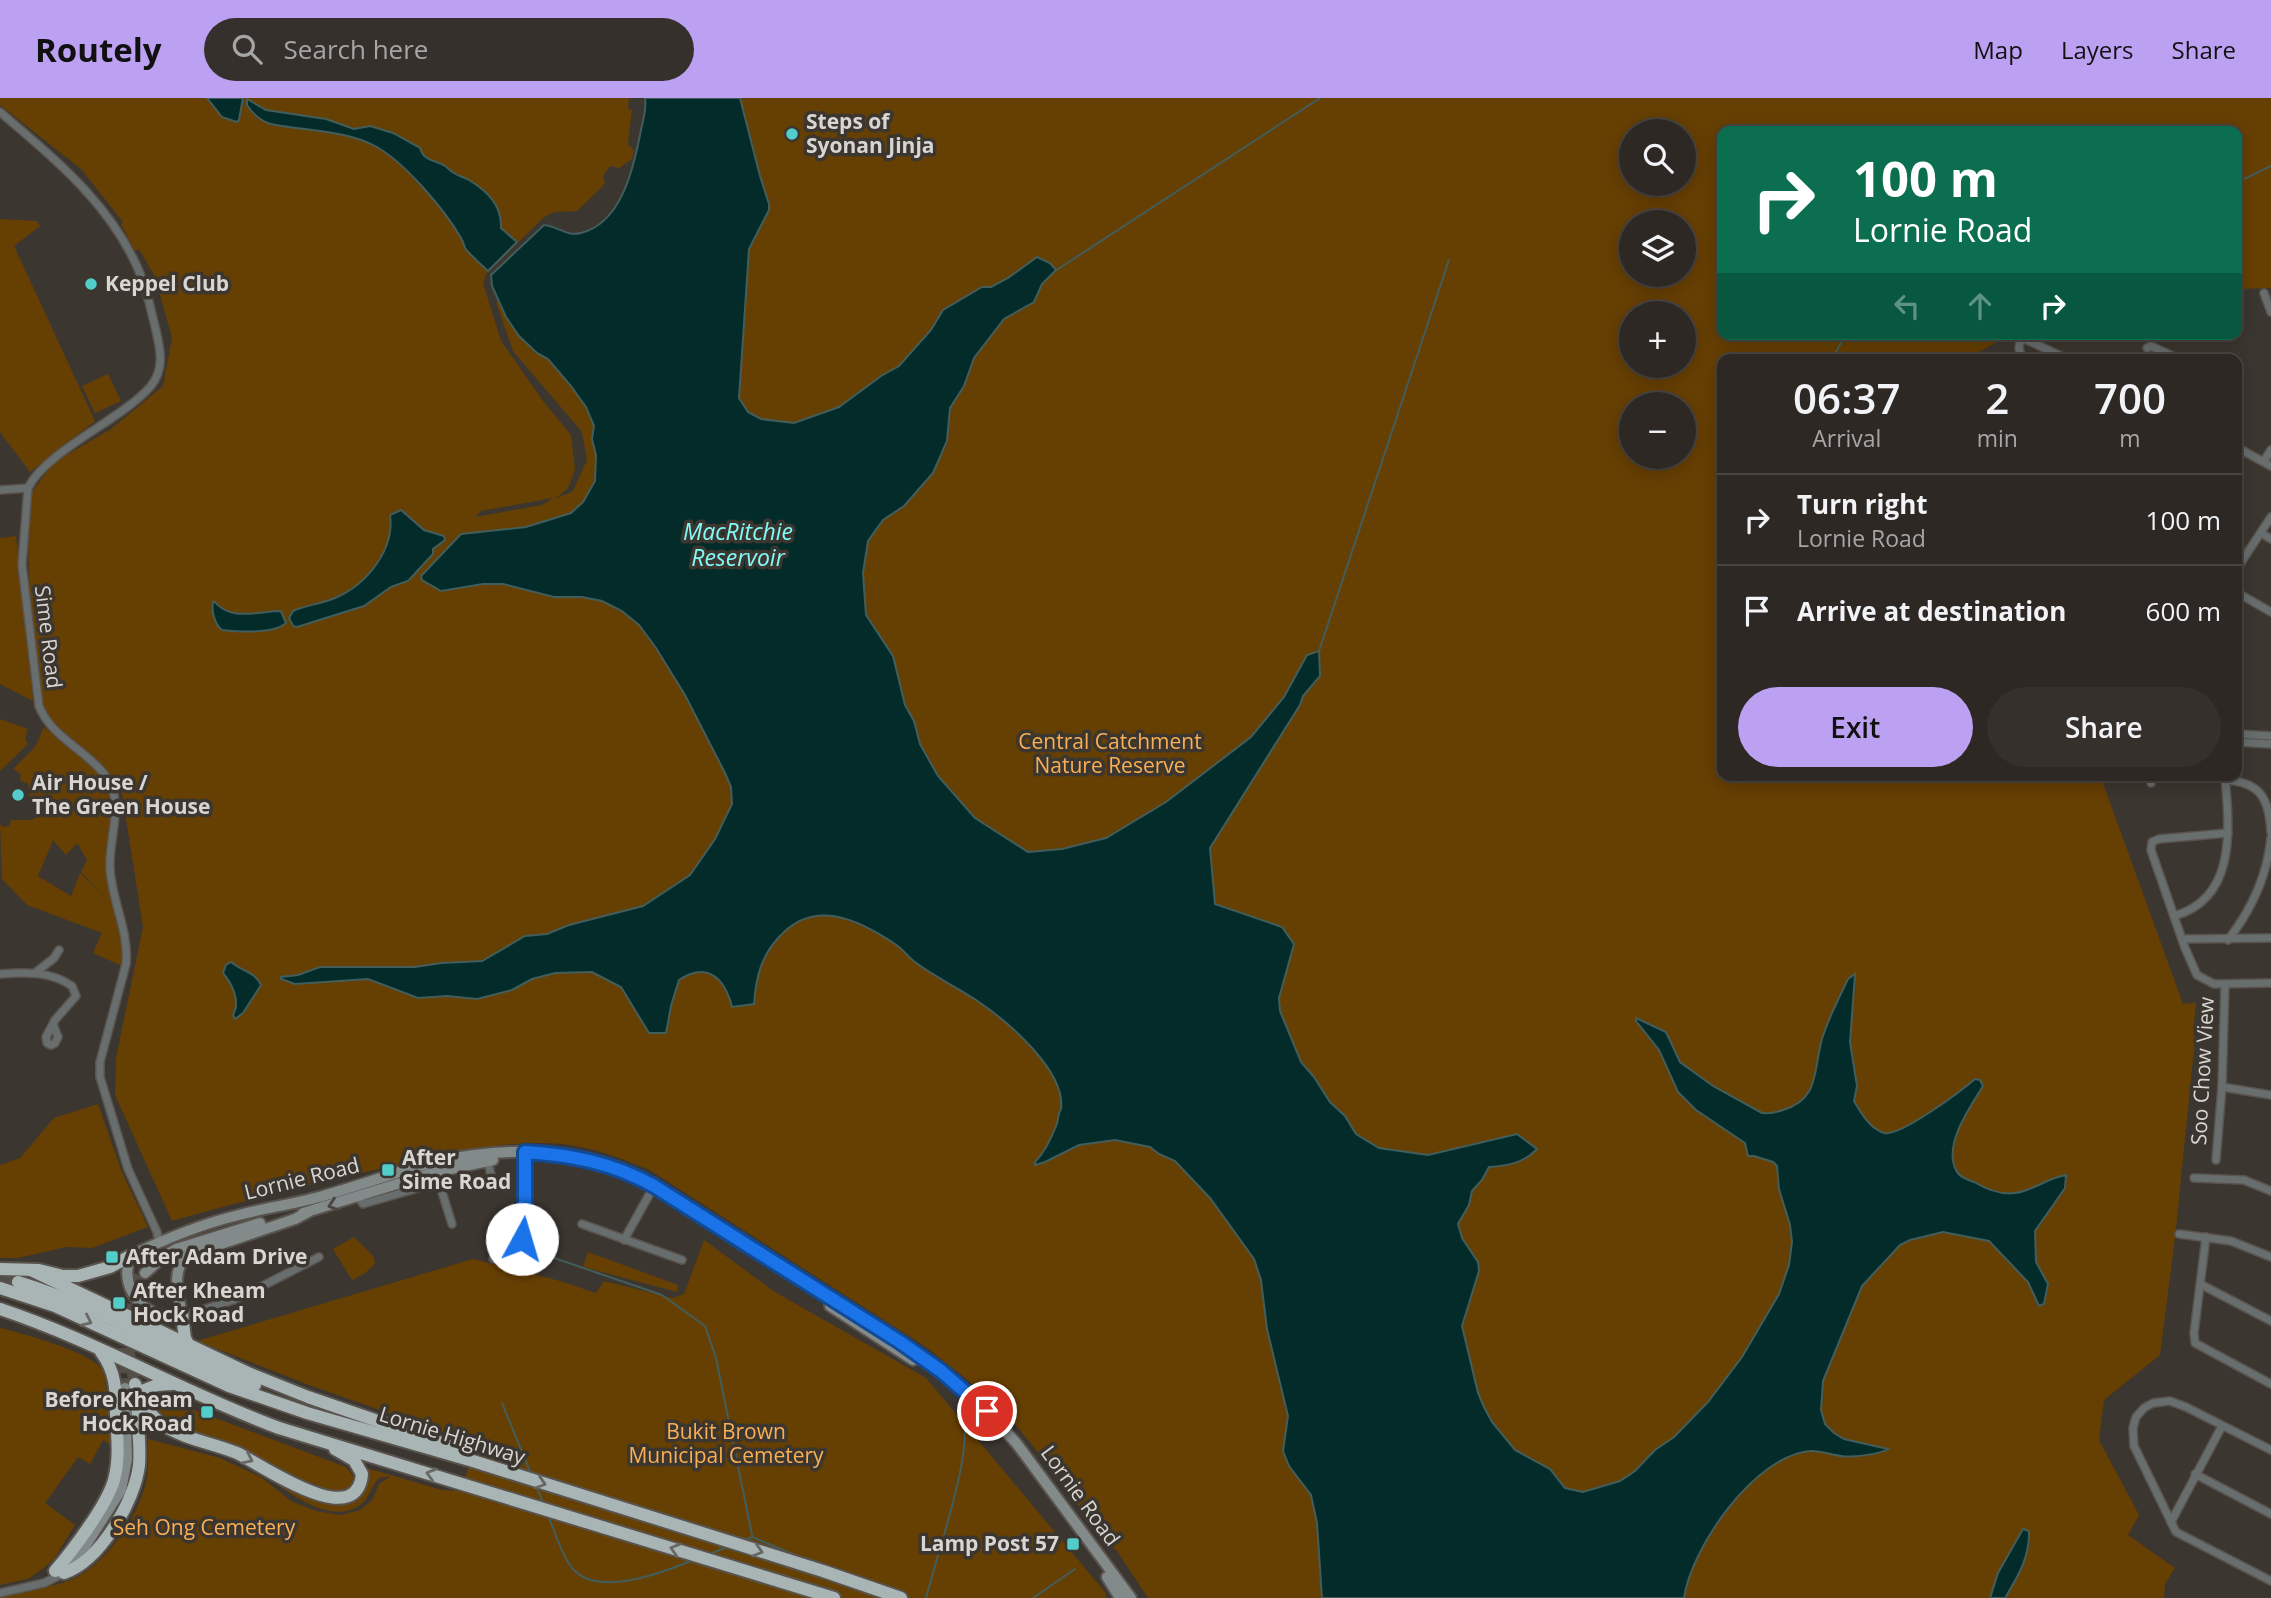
<!DOCTYPE html>
<html lang="en">
<head>
<meta charset="utf-8">
<style>
  :root { --surface:#2d2824; --page:#35302c; --text:#f1f3f6; --muted:#a7a6a6; --line:#484441; --accent:#bca0f2 }
  body { margin:0; font-family:"Open Sans",sans-serif; background:var(--page); color:var(--text); height:100vh; display:flex; flex-direction:column; font-size:26px; white-space:nowrap }
  * { box-sizing:border-box; margin:0 }
  p { font-size:23px; color:var(--muted) }
  .icon { flex:none; width:38px; height:38px; fill:none; stroke:currentColor; stroke-width:2; stroke-linecap:round; stroke-linejoin:round }
  .map { position:relative; flex:1; overflow:hidden }
  .details { position:absolute; left:1717px; top:256px; width:525px; height:427px; display:flex; flex-direction:column; background:var(--surface); border-radius:14px; box-shadow:0 4px 18px #0003,0 0 0 2px var(--line) }
  .details>* { flex:none }
  .top-card { position:absolute; left:1717px; top:28px; width:525px; height:214px; border-radius:14px; box-shadow:0 4px 18px #0003,0 0 0 2px var(--line); background:#0b6e4f; color:#fff; overflow:hidden }
  .controls { position:absolute; left:1619px; top:21px; display:grid; gap:14px }
  .controls a { display:grid; place-items:center; width:77px; height:77px; border-radius:50%; background:var(--surface); box-shadow:0 4px 18px #0003,0 0 0 2px var(--line); font-size:35px }
  .pin { position:absolute; display:grid; place-items:center; width:60px; height:60px; color:#fff; margin:-30px; border:4px solid #fff; border-radius:50%; box-shadow:0 2px 7px #0007 }
  .me { position:absolute; width:77px; margin:-38px; rotate:6deg; stroke-linejoin:round; filter:drop-shadow(0 0 5px #0008) }
  .turn { display:flex; align-items:center; gap:24px; height:147px; padding:0 21px; font-size:32px }
  .turn .icon { width:91px; height:91px; stroke-width:2.5 }
  .turn b { display:block; font-size:49px; line-height:60px }
  .lanes { display:flex; align-items:center; height:66px; padding:0 21px; background:#0003; justify-content:center; gap:35px; direction:ltr }
  .lanes .off { opacity:.35 }
  .eta { display:flex; justify-content:space-evenly; align-items:center; height:119px; text-align:center }
  .eta b { font-size:42px; font-weight:600; line-height:49px }
  .cta { display:flex; gap:14px; margin-top:auto; padding:14px 21px }
  .cta a { flex:1; height:80px; border-radius:42px; background:var(--accent); color:#111; font-size:28px; font-weight:600; line-height:80px; text-align:center }
  .cta a+a { background:var(--page); color:var(--text) }
  ul { padding:0; list-style:none }
  li { display:flex; align-items:center; gap:21px; height:91px; padding:0 21px; border-top:2px solid var(--line) }
  li div { flex:1 }
  li b { display:block; font-size:26px }
  li em { font-style:normal }
  header { display:flex; align-items:center; gap:42px; box-sizing:border-box; height:98px; padding:0 35px; background:var(--accent); color:#111 }
  header strong { font-size:33px }
  nav { display:flex; gap:38px; margin-inline-start:auto; font-size:24px }
  .search { width:490px; height:63px; background:var(--page); display:flex; align-items:center; gap:18px; box-sizing:border-box; padding:0 24px; border-radius:38px; color:var(--muted); font-size:26px }
  .map>svg:first-child { display:block }
</style>
</head>
<body>
<header>
<strong>Routely</strong>
<div class="search"><svg class="icon" aria-label="search" viewBox="0 0 24 24"><circle cx="10" cy="10" r="6"/><path d="M15 15l6 6"/></svg>Search here</div>
<nav><a>Map</a><a>Layers</a><a>Share</a></nav>
</header>
<div class="map">
<svg width="2271" height="1500" viewBox="0 0 2271 1500">
  <rect width="100%" height="100%" fill="#3c3630"/>
  <g fill="#663f03" fill-rule="evenodd">
    <path d="M0,0h629l-1,11 4,1 -4,35 6,5 -2,9 -13,9 -9,-2 -7,10 2,7 -3,4 -25,24 -23,1 -11,6 -57,56 -3,9 18,58 42,60 28,34 4,35 -7,18 -13,11 18,-8 14,-31 -5,-28 -69,-81 -17,-49 88,-58 36,-34 36,-112h1615v190l-34,1 -1,-158h-514v203h290l-46,25h-244v416h378l83,229 13,-1 -3,29 2,7 -20,199 -15,117 -56,45 -5,40 40,75 -11,20 47,33 -10,16 -1,14h-1016l-31,-47 -16,-15 -55,-74 -32,-39 -35,-34 -53,-42 -278,-178c-28,-11 -56,-22 -86,-25 -61,-5 -120,11 -179,24 -71,16 -141,33 -211,53l-57,-126 1,-37 27,-131 -22,-140 -78,-71 -13,-98 -3,-119 26,-36 58,-34 52,-43 9,-48 -17,-61 -16,-28 -4,2 -14,-27 2,-2 -42,-53 -81,-64zM1631,33h53v53h-53zM1631,124h53v53h-53zM1631,215h53v53h-53zM1631,306h53v53h-53zM553,400l-11,7 -67,12 6,-6z"/>
    <path d="M0,121l37,2 3,5 -26,20 81,175 -65,51 -30,-40z"/>
    <path d="M108,276l13,27 -26,12 -13,-27z"/>
    <path d="M16,438l17,165 -33,-17v-146z"/>
    <path d="M0,621l28,10 -3,10 3,5 -28,27z"/>
    <path d="M44,629c17,14 51,34 61,53 16,28 -2,61 2,91 4,33 20,62 15,95l-29,-13 9,-20 -75,-28 -25,-26 -2,-55 3,3 6,-1 2,-6h21l6,-4 -1,-10 -7,-3 -2,-20 -7,-1 -1,-9 -7,-4 22,-22zM53,742l13,15 11,-12 10,17 -6,12 24,26 -25,-25 -9,23 -33,-20z"/>
    <path d="M98,1006l23,66 27,57 -56,21 -26,-1 -48,11h-18v-93l20,-7 34,-40z"/>
    <path d="M354,1139l19,19 2,8 -11,10 -12,6 -19,-31z"/>
    <path d="M704,1142l71,52 151,86 179,214 1,6h-1106c18,-10 47,-9 68,-17 35,-12 70,-64 78,-99 3,-14 2,-29 2,-43l72,19 41,19 30,24 25,10 25,4 19,-5 12,-10 7,-16 12,-8 -12,2c-8,8 -9,20 -19,27 -30,22 -75,-15 -99,-32l86,28 16,-34 79,23 19,1 15,-47 -167,-59 -112,-44 276,-82 87,22 36,12 8,-12 69,17 11,-4z"/>
    <path d="M588,1154l90,33 -1,7 -94,-25z"/>
    <path d="M0,1230c22,5 86,23 100,39 2,1 4,8 5,10l7,69 -9,-6 -13,24 -12,-7 -33,46 30,22 -21,34 -9,8 -17,12 -28,6z"/>
    <path d="M150,1297l38,16 6,-1 152,57 7,9 -1,10 -14,7 -15,-4 -10,-6 -2,3c-24,-13 -48,-26 -72,-37 -32,-15 -73,-21 -92,-53z"/>
  </g>
  <g fill="#022b2a" stroke="#425e5c" stroke-width="2">
    <path d="M207,0h36l-4,22 -2,2 -15,-5z"/>
    <path d="M645,0h95l20,78 9,28v6l-20,39 -10,149 9,14 13,7 33,4 45,-16 42,-31 18,-10 32,-36 12,-20 39,-23h9l17,-9 29,-21 13,6 6,7 -14,14 -8,18 -30,17 -30,39 -10,28 -14,22 -3,33 -14,32 -29,33 -21,14 -15,21 -5,32 3,42 27,41 12,49 9,16 6,23 18,32 37,42 53,34 34,-3 44,-11 60,-36 85,-65 33,-40 23,-42 12,-4 1,25 -17,20 -3,9 -90,143 5,56 67,23 12,17 -15,54 1,13 21,51 13,15 16,25 15,14 11,18 23,14 49,7 89,-21 20,15c-13,14 -30,17 -48,18l-7,13 -10,11 -3,14 -11,19 4,14 16,24 1,9 -17,55 16,67 6,14 8,15 23,28 35,19 15,19 18,4 37,-11 15,-10 20,-21 19,-13 34,-35 34,-45 37,-63 10,-29 3,-23 -2,-17 -11,-36 -2,-23 -4,-4 -19,-6h-6l-3,-13 -49,-33 -18,-18 -19,-42 -23,-29v-3l30,14 14,30 33,24 49,27c8,1 13,0 21,-3 37,-11 30,-39 39,-71 6,-20 17,-41 26,-60l7,-5 -5,68 7,44 -3,15c7,12 16,28 30,32 16,4 77,-42 91,-54l5,1 3,6c-13,21 -40,59 -27,84 3,7 12,10 18,12 12,7 28,13 41,11 18,-2 34,-16 51,-18l-1,13 -30,43 1,31 12,22 -4,20 -5,2 -11,-24 -39,-41 -46,-9 -33,8 -10,5 -38,41 -39,95 -2,29 4,14 9,9 10,6 44,10c-7,5 -38,9 -47,7 -10,-1 -21,-6 -31,-5 -56,5 -119,97 -126,147h-362l-5,-75 -6,-28 -22,-29 -6,-15 5,-35 -21,-87 -6,-49 -7,-21 -44,-61 -35,-37 -16,-7 -9,-7 -35,-7 -36,5 -34,17 -10,3v-3c10,-10 16,-23 21,-36 3,-6 1,-11 5,-17 5,-38 -53,-87 -82,-107 -21,-14 -44,-25 -64,-40 -7,-5 -12,-13 -20,-18 -36,-24 -80,-46 -115,-8 -19,20 -24,41 -26,68l-22,3c-7,-28 -24,-46 -53,-27l-8,26 -5,27h-17l-28,-46 -29,-15 -37,1 -23,6 -20,11 -35,9 -30,-3 -29,2 -50,-19 -73,5 -14,-5v-2l17,-2 22,-8h95l26,-4 41,-2 43,-25 22,-2 22,-9 74,-19 47,-31 25,-36 17,-35 -1,-17 -6,-14 -40,-78 -29,-47 -17,-23 -17,-14 -20,-10 -20,-4h-28l-51,-13h-20l-42,7 -19,-11 -1,-4 40,-42 65,-7 45,-14 12,-11 12,-21 1,-26 -4,-16 2,-13 -8,-19 -15,-21 -23,-27 -11,-6 -18,-17 -13,-19 -14,-31 -1,-11 53,-50c13,1 23,12 37,8 40,-10 52,-63 59,-98 2,-13 7,-23 5,-37z"/>
    <path d="M247,1l19,11 60,9 28,10 16,-3 23,7 27,15c4,14 14,11 25,18 3,2 5,5 9,7 4,3 10,4 15,7 18,11 33,25 32,48l16,14 -29,29c-7,-7 -17,-15 -23,-23 -1,-3 -2,-7 -4,-10 -16,-28 -56,-75 -84,-91 -31,-17 -72,-16 -106,-23 -9,-2 -19,-11 -24,-19z"/>
    <path d="M401,412l23,20 20,6 1,4 -12,9v5l-25,27 -17,6 -27,19 -67,21 -4,-1 -4,-8 4,-7c13,-6 28,-7 42,-13 31,-13 60,-48 55,-83z"/>
    <path d="M214,503c16,21 45,10 67,10l5,12c-12,11 -48,9 -64,7 -7,-5 -12,-21 -8,-29z"/>
    <path d="M231,864c12,10 23,9 30,23l-18,28 -8,6 -2,-4c8,-14 -1,-31 -10,-42l3,-8z"/>
    <path d="M2023,1431l6,2c1,26 -11,45 -24,67h-15l8,-25z"/>
  </g>
  <g fill="none" stroke-linecap="round" stroke-linejoin="round">
    <g stroke="#425e5c" stroke-width="2">
      <path d="M2236,85l35,-17"/>
      <path d="M1055,173l265,-173"/>
      <path d="M1832,261l14,-25"/>
      <path d="M1319,553l130,-391"/>
      <path d="M525,1150l137,47 43,31 11,32 36,177"/>
      <path d="M502,1305l29,71"/>
      <path d="M536,1387l7,18"/>
      <path d="M549,1420c7,16 12,36 23,50 25,30 89,5 119,-7"/>
      <path d="M944,1437c10,-36 28,-94 18,-130"/>
      <path d="M745,1442l7,-3 50,21"/>
      <path d="M710,1456l17,-7"/>
      <path d="M926,1500l12,-43"/>
      <path d="M1033,1500l42,-29"/>
    </g>
    <path stroke="#544e48" stroke-width="10" stroke-dasharray="10 5" stroke-linecap="butt" d="M125,1290c-1,-38 -7,-85 18,-117"/>
    <g stroke="#544e48" stroke-width="12" stroke-dasharray="12 6" stroke-linecap="butt">
      <path d="M0,1179l18,5"/>
      <path d="M128,1250l7,36"/>
    </g>
    <defs>
      <g id="street">
        <path d="M0,14c57,49 116,96 143,169 5,13 7,27 11,41 5,22 13,46 -4,65 -29,33 -104,64 -122,101l-6,77 17,141c12,31 46,43 66,69 21,27 3,63 5,94 2,33 19,61 16,95l-26,98v15l28,92 29,63 2,10"/>
        <path d="M2264,195l7,19"/>
        <path d="M2147,250l4,-2 28,13"/>
        <path d="M2022,261l-3,-11 1,-7 5,-2 42,20"/>
        <path d="M2236,349l35,19"/>
        <path d="M2264,363l7,-11"/>
        <path d="M0,392l28,-2"/>
        <path d="M2261,435l10,6"/>
        <path d="M2236,472l35,-53"/>
        <path d="M2236,494l35,20"/>
        <path d="M2236,636l35,2"/>
        <path d="M2236,644l35,2"/>
        <path d="M2151,677v8"/>
        <path d="M2225,682c36,2 44,19 46,52"/>
        <path d="M2228,735l-69,6 -7,3 -1,8 34,98 12,27 17,9 57,-1"/>
        <path d="M2174,818c64,-18 55,-90 51,-141"/>
        <path d="M2182,841l89,-1"/>
        <path d="M2228,842c24,-31 39,-63 43,-102"/>
        <path d="M35,875l19,-15 5,-8"/>
        <path d="M0,876c24,-2 51,-3 72,12l4,10 -21,24 -9,17 1,6 4,2 4,-2 3,-6 -5,-13"/>
        <path d="M2222,989l49,8"/>
        <path d="M525,1054v86"/>
        <path d="M487,1061l5,20"/>
        <path d="M2216,1062l6,-73 3,-103"/>
        <path d="M2194,1080l50,2 27,11"/>
        <path d="M438,1081l14,45"/>
        <path d="M358,1098l5,8 76,-22"/>
        <path d="M582,1126l100,36"/>
        <path d="M2179,1136l52,7 40,16"/>
        <path d="M2206,1139l-12,96 1,10 76,41"/>
        <path d="M624,1142l30,-54"/>
        <path d="M493,1161c3,-5 5,-12 8,-16 9,-12 37,-1 49,4"/>
        <path d="M2202,1187l69,36"/>
        <path d="M182,1218l55,-17 82,-42"/>
        <path d="M2271,1352l-85,-43 -16,-6 -17,2 -9,5 -8,9 -3,11 1,18 42,86 95,49"/>
        <path d="M2195,1376l76,40"/>
        <path d="M2171,1424l51,-96"/>
        <path d="M0,1495l44,-10 20,-10"/>
      </g>
      <g id="secondary">
        <path d="M308,1114l-13,7 -107,36c-18,15 -9,40 -6,61 -10,4 -18,1 -28,-3 -22,-11 -32,-33 -24,-57 35,-17 71,-32 109,-41 29,-8 58,-11 87,-20 49,-14 98,-34 148,-40 45,-6 92,-4 135,10 32,10 60,30 88,48 38,23 75,47 112,71 74,48 149,92 208,160l114,154"/>
        <path d="M303,1115l133,-41 57,-12"/>
        <path d="M145,1175l19,-17 12,-7 84,-26"/>
        <path d="M830,1208l83,54"/>
        <path d="M58,1473l6,-3 22,-23 35,-55 6,-31 -2,-71"/>
        <path d="M1107,1479l13,21"/>
      </g>
      <g id="highway">
        <path d="M0,1171l39,1 24,6h15l32,-9 20,-11"/>
        <path d="M31,1172l217,103 60,24 139,48 11,6"/>
        <path d="M18,1184c82,25 156,71 237,103"/>
        <path d="M0,1190l55,18 174,80 78,27 166,48 350,110 78,27"/>
        <path d="M0,1211c96,32 184,84 279,119l555,170"/>
        <path d="M182,1218l3,22 4,8"/>
        <path d="M135,1286c5,15 14,31 27,40 21,15 51,19 75,29 25,12 120,80 125,21l-8,-14 -19,-11"/>
        <path d="M142,1293l15,-6 15,-1"/>
        <path d="M55,1473c18,-21 52,-66 59,-91 6,-22 3,-44 2,-66 0,-24 0,-42 -15,-62"/>
        <path d="M64,1475c36,-12 71,-72 75,-108 2,-22 -3,-44 -1,-66"/>
      </g>
    </defs>
    <use href="#street" stroke="#58534d" stroke-width="10"/>
    <use href="#secondary" stroke="#58534d" stroke-width="14"/>
    <use href="#highway" stroke="#58534d" stroke-width="16"/>
    <use href="#street" stroke="#686d6d" stroke-width="7"/>
    <use href="#secondary" stroke="#838a8a" stroke-width="10"/>
    <use href="#highway" stroke="#a9b5b5" stroke-width="12"/>
    <defs>
      <path id="highway-bridge" d="M138,1301l4,-8"/>
    </defs>
    <use href="#highway-bridge" stroke="#58534d" stroke-width="16" stroke-linecap="butt"/>
    <use href="#highway-bridge" stroke="#a9b5b5" stroke-width="12"/>
  </g>
  <defs><path id="oneway-chevron" d="M-2-3.5L2.5 0L-2 3.5" fill="none" stroke-width="1.6" stroke-linecap="round" stroke-linejoin="round" transform="scale(1.75)"/></defs>
  <use stroke="#4a4742" href="#oneway-chevron" transform="translate(333 1107) rotate(162)"/>
  <g stroke="#686965">
    <use href="#oneway-chevron" transform="translate(87 1223) rotate(25)"/>
    <use href="#oneway-chevron" transform="translate(248 1361) rotate(26)"/>
    <use href="#oneway-chevron" transform="translate(431 1376) rotate(-164)"/>
    <use href="#oneway-chevron" transform="translate(541 1385) rotate(18)"/>
    <use href="#oneway-chevron" transform="translate(675 1451) rotate(-163)"/>
    <use href="#oneway-chevron" transform="translate(758 1453) rotate(17)"/>
  </g>
  <g fill="none" stroke-linecap="round" stroke-linejoin="round">
    <defs>
      <path id="route" d="M522,1141l3,-1v-86c47,3 88,11 129,34l246,156 41,29 46,40"/>
    </defs>
    <use href="#route" stroke="#114b97" stroke-width="18"/>
    <use href="#route" stroke="#1a73e8" stroke-width="12"/>
  </g>
  <g fill="#53cdca" stroke="#3c3630" stroke-width="2.5">
    <circle cx="792" cy="36" r="7"/>
    <circle cx="91" cy="186" r="7"/>
    <circle cx="18" cy="697" r="7"/>
    <rect x="381" y="1065" width="14" height="14" rx="3.5"/>
    <rect x="105" y="1152" width="14" height="14" rx="3.5"/>
    <rect x="112" y="1198" width="14" height="14" rx="3.5"/>
    <rect x="200" y="1307" width="14" height="14" rx="3.5"/>
    <rect x="1066" y="1439" width="14" height="14" rx="3.5"/>
  </g>
  <g text-anchor="middle" stroke-width="7" stroke-linejoin="round" paint-order="stroke">
    <g font-size="21" font-weight="bold" fill="#d9d5d2" stroke="#3c3630" text-anchor="start">
      <text x="806" y="31">Steps of<tspan x="806" dy="24">Syonan Jinja</tspan></text>
      <text x="105" y="193">Keppel Club</text>
      <text x="32" y="692">Air House /<tspan x="32" dy="24">The Green House</tspan></text>
      <text x="402" y="1067">After<tspan x="402" dy="24">Sime Road</tspan></text>
      <text x="126" y="1166">After Adam Drive</text>
      <text x="133" y="1200">After Kheam<tspan x="133" dy="24">Hock Road</tspan></text>
      <text x="193" y="1309" text-anchor="end">Before Kheam<tspan x="193" dy="24">Hock Road</tspan></text>
      <text x="1059" y="1453" text-anchor="end">Lamp Post 57</text>
    </g>
    <g font-size="21" fill="#d9d5d2" stroke="#3c3630">
      <text transform="translate(48 539) rotate(83)" y="7">Sime Road</text>
      <text transform="translate(2203 973) rotate(-87)" y="7">Soo Chow View</text>
      <text transform="translate(302 1081) rotate(-14)" y="7">Lornie Road</text>
      <text transform="translate(452 1338) rotate(17)" y="7">Lornie Highway</text>
      <text transform="translate(1080 1398) rotate(54)" y="7">Lornie Road</text>
    </g>
    <g font-size="21" fill="#f9af53" stroke="#3c3630">
      <text x="1110" y="651">Central Catchment<tspan x="1110" dy="24">Nature Reserve</tspan></text>
      <text x="726" y="1341">Bukit Brown<tspan x="726" dy="24">Municipal Cemetery</tspan></text>
      <text x="204" y="1437">Seh Ong Cemetery</text>
    </g>
    <g font-size="23" font-style="italic" fill="#81fbf8" stroke="#3c3630">
      <text x="738" y="442">MacRitchie<tspan x="738" dy="26">Reservoir</tspan></text>
    </g>
  </g>
</svg>
<div class="controls">
<a><svg class="icon" aria-label="search" viewBox="0 0 24 24"><circle cx="10" cy="10" r="6"/><path d="M15 15l6 6"/></svg></a>
<a><svg class="icon" aria-label="layers" viewBox="0 0 24 24"><path d="M12 4l9 5-9 5-9-5zM3 14l9 5 9-5"/></svg></a>
<a>+</a>
<a>−</a>
</div>
<div class="pin" style="left:987px;top:1313px;background:#d93025"><svg class="icon" aria-label="arrive" viewBox="0 0 24 24"><path d="M6 21V4h12l-3 4 3 4H6"/></svg></div>
<svg class="me" style="left:522px;top:1141px" viewBox="-20 -20 40 40"><circle r="19" fill="#fff"/><path d="M0-13L10 11 0 6-10 11z" fill="#1a73e8"/></svg>
<div class="top-card">
<div class="turn"><svg class="icon" aria-label="right" viewBox="0 0 24 24"><path d="M7 20v-9h11M14 6l5 5-5 5"/></svg><div><b>100 m</b>Lornie Road</div></div>
<div class="lanes"><svg class="icon off" aria-label="left" viewBox="0 0 24 24"><path d="M17 20v-9H6M10 6l-5 5 5 5"/></svg><svg class="icon off" aria-label="ahead" viewBox="0 0 24 24"><path d="M12 20V5M6 11l6-6 6 6"/></svg><svg class="icon" aria-label="right" viewBox="0 0 24 24"><path d="M7 20v-9h11M14 6l5 5-5 5"/></svg></div>
</div>
<section class="details">
<div class="eta">
<div><b>06:37</b><p>Arrival</p></div>
<div><b>2</b><p>min</p></div>
<div><b>700</b><p>m</p></div>
</div>
<ul>
<li><svg class="icon" aria-label="right" viewBox="0 0 24 24"><path d="M7 20v-9h11M14 6l5 5-5 5"/></svg><div><b>Turn right</b><p>Lornie Road</p></div><em>100 m</em></li>
<li><svg class="icon" aria-label="arrive" viewBox="0 0 24 24"><path d="M6 21V4h12l-3 4 3 4H6"/></svg><div><b>Arrive at destination</b></div><em>600 m</em></li>
</ul>
<div class="cta"><a>Exit</a><a>Share</a></div>
</section>
</div>
</body>
</html>
